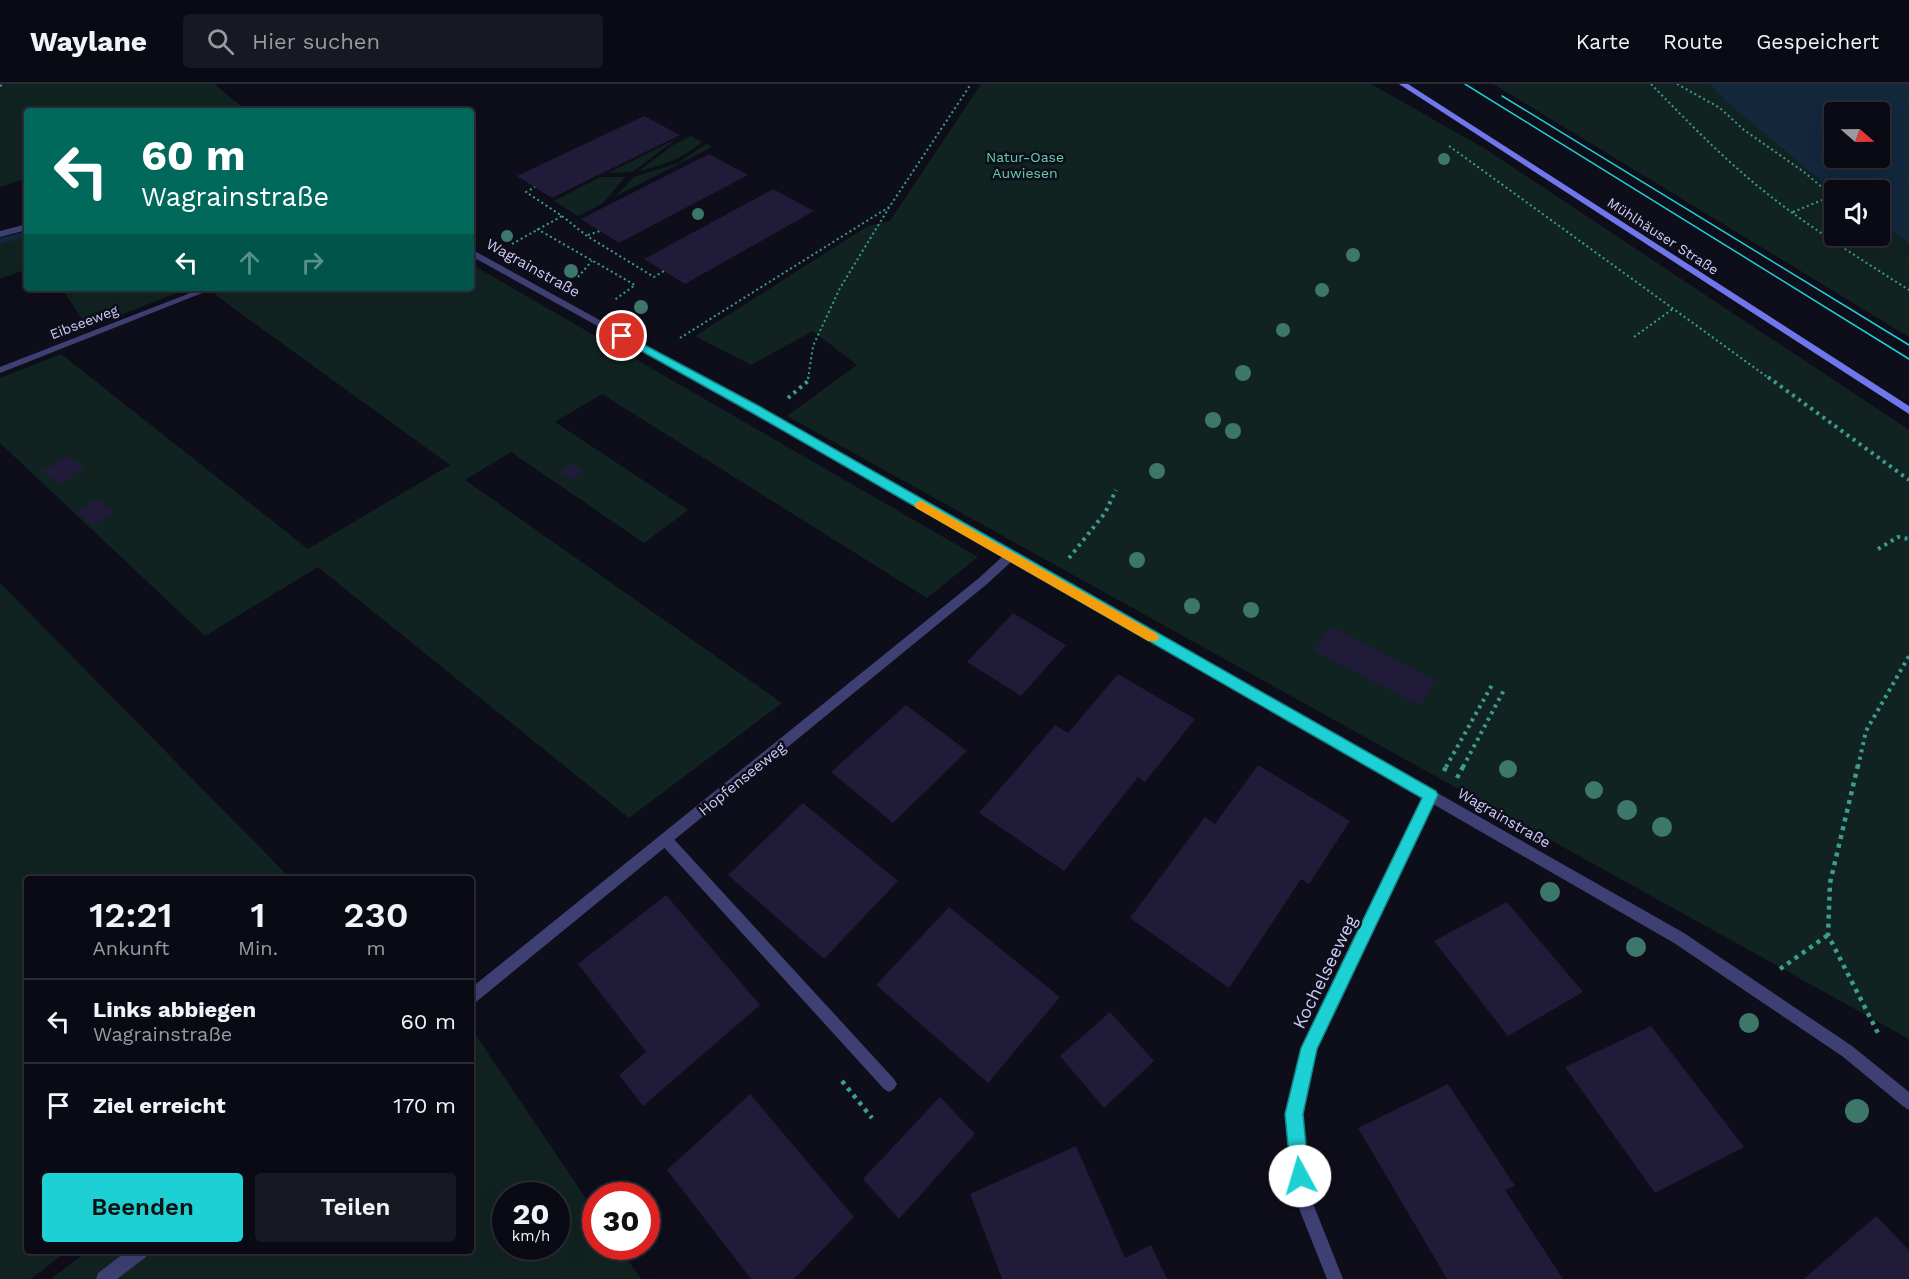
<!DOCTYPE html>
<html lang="de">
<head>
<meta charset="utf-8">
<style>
  :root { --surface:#0a0a14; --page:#181822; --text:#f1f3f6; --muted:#999aa0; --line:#2a2b34; --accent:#1dd0d4 }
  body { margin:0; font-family:"Work Sans",sans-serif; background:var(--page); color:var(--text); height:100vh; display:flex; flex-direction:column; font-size:22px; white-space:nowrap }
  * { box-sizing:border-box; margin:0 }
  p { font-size:20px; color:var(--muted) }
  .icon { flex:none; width:33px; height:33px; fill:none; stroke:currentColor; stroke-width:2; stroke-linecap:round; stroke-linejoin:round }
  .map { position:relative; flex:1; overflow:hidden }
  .panel { position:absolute; left:24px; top:792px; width:450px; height:378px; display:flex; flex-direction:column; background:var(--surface); border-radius:6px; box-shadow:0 6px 24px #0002,0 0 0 2px var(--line) }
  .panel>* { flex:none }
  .top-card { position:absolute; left:24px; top:24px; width:450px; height:183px; border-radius:6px; box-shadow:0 6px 24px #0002,0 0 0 2px var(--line); background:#00695c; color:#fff; overflow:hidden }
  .needle { width:39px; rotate:110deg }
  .controls { position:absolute; left:1824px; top:18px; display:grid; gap:12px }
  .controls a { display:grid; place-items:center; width:66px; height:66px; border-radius:6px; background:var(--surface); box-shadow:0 6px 24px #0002,0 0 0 2px var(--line); font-size:30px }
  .speed { position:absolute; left:492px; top:1098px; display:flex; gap:12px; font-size:30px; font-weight:700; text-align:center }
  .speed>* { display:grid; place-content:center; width:78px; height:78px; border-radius:50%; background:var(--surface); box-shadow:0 6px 24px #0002,0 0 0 2px var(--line); line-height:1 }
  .speed small { font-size:15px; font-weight:400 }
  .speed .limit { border:9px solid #d22; background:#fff; color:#111 }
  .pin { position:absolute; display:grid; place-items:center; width:51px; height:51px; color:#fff; margin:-26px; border:3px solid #fff; border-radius:50%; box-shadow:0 2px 6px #0007 }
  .me { position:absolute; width:66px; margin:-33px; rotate:354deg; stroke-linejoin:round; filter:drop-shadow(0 0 4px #0008) }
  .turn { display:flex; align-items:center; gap:21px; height:126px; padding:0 18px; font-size:27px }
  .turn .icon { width:78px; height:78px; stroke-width:2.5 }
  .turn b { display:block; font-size:42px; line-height:51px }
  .lanes { display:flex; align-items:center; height:57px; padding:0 18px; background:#0003; justify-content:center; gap:30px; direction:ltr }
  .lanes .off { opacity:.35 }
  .eta { display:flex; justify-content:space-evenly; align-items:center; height:102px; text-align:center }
  .eta b { font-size:36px; font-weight:600; line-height:42px }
  .primary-button { display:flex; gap:12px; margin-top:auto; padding:12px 18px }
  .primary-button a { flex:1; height:69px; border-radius:6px; background:var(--accent); color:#111; font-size:24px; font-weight:600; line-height:69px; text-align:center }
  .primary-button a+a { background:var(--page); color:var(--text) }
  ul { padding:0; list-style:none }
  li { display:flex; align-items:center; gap:18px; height:84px; padding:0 18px; border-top:2px solid var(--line) }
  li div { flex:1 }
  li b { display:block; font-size:22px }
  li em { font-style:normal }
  header { display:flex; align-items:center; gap:36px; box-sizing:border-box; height:84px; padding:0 30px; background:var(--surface); border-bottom:2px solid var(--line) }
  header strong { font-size:28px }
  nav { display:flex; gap:33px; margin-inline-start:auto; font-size:21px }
  .search { width:420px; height:54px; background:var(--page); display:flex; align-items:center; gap:15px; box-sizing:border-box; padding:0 21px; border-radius:6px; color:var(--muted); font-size:22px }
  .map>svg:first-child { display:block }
</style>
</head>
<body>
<header>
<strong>Waylane</strong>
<div class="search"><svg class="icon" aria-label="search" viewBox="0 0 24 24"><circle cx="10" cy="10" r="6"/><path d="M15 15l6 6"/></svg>Hier suchen</div>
<nav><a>Karte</a><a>Route</a><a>Gespeichert</a></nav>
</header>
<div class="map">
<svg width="1909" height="1195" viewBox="0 0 1909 1195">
  <rect width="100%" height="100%" fill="#0e0d1a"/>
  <g fill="#112321" fill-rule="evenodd">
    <path d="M0,0h214l31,25 -6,2h-212v67l-27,9z"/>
    <path d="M981,0h390l116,66 422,280v609l-1122,-623 70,-51 -44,-34 -62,34 -56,-29 173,-110 22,-5z"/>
    <path d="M1493,0h416v253zM1834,28h46v46h-46zM1834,106h46v46h-46z"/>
    <path d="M691,52l11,6c-19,16 -39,24 -63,29l34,-26z"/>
    <path d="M678,54l-46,34 -24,1z"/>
    <path d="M706,60l6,3 -96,49 18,-19 44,-14z"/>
    <path d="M600,93h25l-22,26 -25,13 -24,-15z"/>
    <path d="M27,148v37l-27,10v-40z"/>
    <path d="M471,180l507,293 -51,41 -325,-204 -47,28 133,88 -44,33 -133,-91 -46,28 317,223 -153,115 -311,-251 -113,69 -205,-193v-65l61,-24 247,195 142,-84 -236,-171 15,-6h242z"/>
    <path d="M62,204h128l-103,40z"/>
    <path d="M0,499l291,296h-264v372h40l-36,28h-31z"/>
    <path d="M471,944l124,184 1,34 23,1 22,32h-590l36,-28h384zM506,1112h50v50h-50z"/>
  </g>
  <path fill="#13273d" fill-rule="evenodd" d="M1709,0h200v159l-29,-20v-33l-46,1 -106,-88zM1834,28h46v46h-46z"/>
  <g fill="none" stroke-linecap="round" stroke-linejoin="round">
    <path fill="#13273d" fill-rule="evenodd" d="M27,147v6l-27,7v-6z"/>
  </g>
  <g fill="#1f1b38">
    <path d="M644,32l36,19 -128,63 -35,-22z"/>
    <path d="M709,70l39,21 -129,68 -38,-24z"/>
    <path d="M773,105l41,22 -129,73 -41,-25z"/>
    <path d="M68,372l17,12 -25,16 -18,-13z"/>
    <path d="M572,379l12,7 -12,10 -13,-7z"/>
    <path d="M97,415l18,13 -21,13 -18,-13z"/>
    <path d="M1013,529l53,32 -45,51 -54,-34z"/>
    <path d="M1331,542l104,54 -15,26 -106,-55z"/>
    <path d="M1118,590l77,45 -50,63 -7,-5 -74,94 -85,-58 76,-88 13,8z"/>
    <path d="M906,621l61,46 -74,72 -62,-51z"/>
    <path d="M1258,681l92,56 -41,63 -8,-5 -72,109 -99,-70 75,-101 10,7z"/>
    <path d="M803,719l95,78 -74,78 -96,-84z"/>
    <path d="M666,811l94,110 -117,101 -24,-31 27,-23 -68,-88z"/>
    <path d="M1507,818l76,90 -75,44 -74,-95z"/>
    <path d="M949,823l111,90 -72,86 -112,-98z"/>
    <path d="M1110,928l44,49 -50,47 -44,-52z"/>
    <path d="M1651,942l93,121 -89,46 -90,-126z"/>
    <path d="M1448,1000l67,102 -10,4 58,89h-116l-89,-151z"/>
    <path d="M750,1010l104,123 -60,62h-43l-84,-109z"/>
    <path d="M940,1013l35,37 -76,85 -36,-40z"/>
    <path d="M1076,1062l49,112 26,-13 16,34h-165l-32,-85z"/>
    <path d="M1876,1132l33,34v29h-105z"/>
  </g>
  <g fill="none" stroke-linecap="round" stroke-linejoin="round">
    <g stroke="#3b9d8f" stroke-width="2" stroke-dasharray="2 3" stroke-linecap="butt">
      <path d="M1651,0c33,34 66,68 103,99 48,40 102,73 155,107"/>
      <path d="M1677,0l43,24 24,22 60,42 28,24"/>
      <path d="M0,2l4,-2"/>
      <path d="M1449,62l321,233"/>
      <path d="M1793,128l39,-16"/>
      <path d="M562,132l25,20 67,41 10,-6"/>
      <path d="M537,145l98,56 -22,16"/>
      <path d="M588,151l12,-4"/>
      <path d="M512,160l50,-28 -36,-24 9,-5"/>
      <path d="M578,193l14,-16"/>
      <path d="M1634,253l40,-29"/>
      <path d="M680,254l209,-131"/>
      <path d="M808,295l5,-33 27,-58 50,-82 81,-122"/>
    </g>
    <g stroke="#3b9d8f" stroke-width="4" stroke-dasharray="3 4.5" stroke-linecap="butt">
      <path d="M1768,293l141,103"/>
      <path d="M788,314l20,-17 1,-4"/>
      <path d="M1878,465l20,-12 11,2"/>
      <path d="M1069,474l36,-45 11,-23"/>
      <path d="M1446,683l46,-82"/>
      <path d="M1463,683l41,-77"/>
      <path d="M1858,683l8,-36 43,-75"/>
    </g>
    <g stroke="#3b9d8f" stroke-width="4.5" stroke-dasharray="4 5" stroke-linecap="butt">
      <path d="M1858,681l-28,118 -2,52 52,102"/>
      <path d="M1444,687l3,-6"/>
      <path d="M1457,694l7,-13"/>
      <path d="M1780,885l48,-34"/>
      <path d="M842,997l30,37"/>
    </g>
    <g fill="#3e4073" fill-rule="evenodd">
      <path d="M203,204h12l-215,85v-6z"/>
      <path d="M666,750l5,2 223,243 3,5 -3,5 -5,3 -5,-3 -223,-245 -2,-4 2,-4z"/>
    </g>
    <g fill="#3e4073" fill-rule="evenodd">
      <path d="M27,140v6l-27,7v-6z"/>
      <path d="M471,165l299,165 914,519 168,113 57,46v18l-5,-3 -62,-51 -168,-113 -241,-139 -117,245 -14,65 8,82 33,83h-16l-33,-83 -8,-82 18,-71 119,-245 -411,-237 -25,23 -511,418 -5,2v-16l508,-410 24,-22 -239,-138 -293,-162z"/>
      <path d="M127,1167h21l-2,6 -29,22h-21l2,-6z"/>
    </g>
    <path fill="#7077ec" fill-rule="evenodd" d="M1399,0h9l501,322v8z"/>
    <g stroke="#1dd0d4" stroke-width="1.5">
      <path d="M1465,0l444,275"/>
      <path d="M1502,12l407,249"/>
    </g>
  </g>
  <g fill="#3d7769">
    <circle cx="1444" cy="75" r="6"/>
    <circle cx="698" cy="130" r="6"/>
    <circle cx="507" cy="152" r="6"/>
    <circle cx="1353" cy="171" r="7"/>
    <circle cx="571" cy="187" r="7"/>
    <circle cx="1322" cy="206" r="7"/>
    <circle cx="641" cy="223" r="7"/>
    <circle cx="1283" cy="246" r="7"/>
    <circle cx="1243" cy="289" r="8"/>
    <circle cx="1213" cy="336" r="8"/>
    <circle cx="1233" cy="347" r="8"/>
    <circle cx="1157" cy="387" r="8"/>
    <circle cx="1137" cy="476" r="8"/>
    <circle cx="1192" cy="522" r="8"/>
    <circle cx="1251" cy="526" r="8"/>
    <circle cx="1508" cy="685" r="9"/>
    <circle cx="1594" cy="706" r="9"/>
    <circle cx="1627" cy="726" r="10"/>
    <circle cx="1662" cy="743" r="10"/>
    <circle cx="1550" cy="808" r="10"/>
    <circle cx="1636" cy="863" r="10"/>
    <circle cx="1749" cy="939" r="10"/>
    <circle cx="1857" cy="1027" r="12"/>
  </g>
  <path fill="#1dd0d4" stroke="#13878a" stroke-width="1.5" d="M622,249l135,72 679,386 2,4 -121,254 -14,65 6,62 -2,6 -7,3 -6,-3 -3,-6 -6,-62 16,-66 121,-250 -673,-387 -131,-73 -1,-2z"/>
  <path fill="#f59e0b" d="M920,416l237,134 2,3 -2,4h-9l-232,-133 -2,-3z"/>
  <g text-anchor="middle" stroke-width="5" stroke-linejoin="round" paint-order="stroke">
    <g font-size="14" fill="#63cdaa" stroke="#0e0d1a">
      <text x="1025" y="78">Natur-Oase<tspan x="1025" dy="16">Auwiesen</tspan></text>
    </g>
    <g font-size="14" fill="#ceccf8" stroke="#0e0d1a">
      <text transform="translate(1663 152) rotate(33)" y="5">Mühlhäuser Straße</text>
      <text transform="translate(84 238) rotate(-21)" y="5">Eibseeweg</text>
    </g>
    <g font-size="15" fill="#ceccf8" stroke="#0e0d1a">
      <text transform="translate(533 184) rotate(29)" y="5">Wagrainstraße</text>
      <text transform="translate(742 695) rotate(-39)" y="5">Hopfenseeweg</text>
      <text transform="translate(1504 734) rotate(30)" y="5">Wagrainstraße</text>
    </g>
    <g font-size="18" fill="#ceccf8" stroke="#0e0d1a">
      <text transform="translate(1325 888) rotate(-64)" y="6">Kochelseeweg</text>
    </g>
  </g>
</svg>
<div class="controls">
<a><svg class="needle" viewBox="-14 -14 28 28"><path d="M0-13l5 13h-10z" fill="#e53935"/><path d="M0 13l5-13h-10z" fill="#999aa0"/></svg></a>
<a><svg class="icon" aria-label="sound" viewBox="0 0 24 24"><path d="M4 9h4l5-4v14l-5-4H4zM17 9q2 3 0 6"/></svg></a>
</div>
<div class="speed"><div>20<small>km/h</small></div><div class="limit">30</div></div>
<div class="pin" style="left:622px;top:252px;background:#d93025"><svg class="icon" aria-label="arrive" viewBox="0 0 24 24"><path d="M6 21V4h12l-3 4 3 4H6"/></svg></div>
<svg class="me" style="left:1300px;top:1092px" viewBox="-20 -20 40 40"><circle r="19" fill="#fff"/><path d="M0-13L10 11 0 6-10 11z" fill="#1dd0d4"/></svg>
<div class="top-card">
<div class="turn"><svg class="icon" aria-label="left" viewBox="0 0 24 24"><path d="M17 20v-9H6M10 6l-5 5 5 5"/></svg><div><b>60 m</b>Wagrainstraße</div></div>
<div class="lanes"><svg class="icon" aria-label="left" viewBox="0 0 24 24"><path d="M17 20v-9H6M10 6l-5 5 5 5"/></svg><svg class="icon off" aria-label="ahead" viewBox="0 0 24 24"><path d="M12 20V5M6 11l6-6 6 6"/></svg><svg class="icon off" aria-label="right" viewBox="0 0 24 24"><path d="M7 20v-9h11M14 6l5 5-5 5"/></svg></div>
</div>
<section class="panel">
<div class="eta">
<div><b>12:21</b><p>Ankunft</p></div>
<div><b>1</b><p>Min.</p></div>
<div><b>230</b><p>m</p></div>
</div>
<ul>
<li><svg class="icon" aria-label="left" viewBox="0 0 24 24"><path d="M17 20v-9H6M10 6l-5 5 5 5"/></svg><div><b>Links abbiegen</b><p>Wagrainstraße</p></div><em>60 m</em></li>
<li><svg class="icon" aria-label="arrive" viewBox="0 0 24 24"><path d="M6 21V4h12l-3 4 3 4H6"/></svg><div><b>Ziel erreicht</b></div><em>170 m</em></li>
</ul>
<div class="primary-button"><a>Beenden</a><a>Teilen</a></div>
</section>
</div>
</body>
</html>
